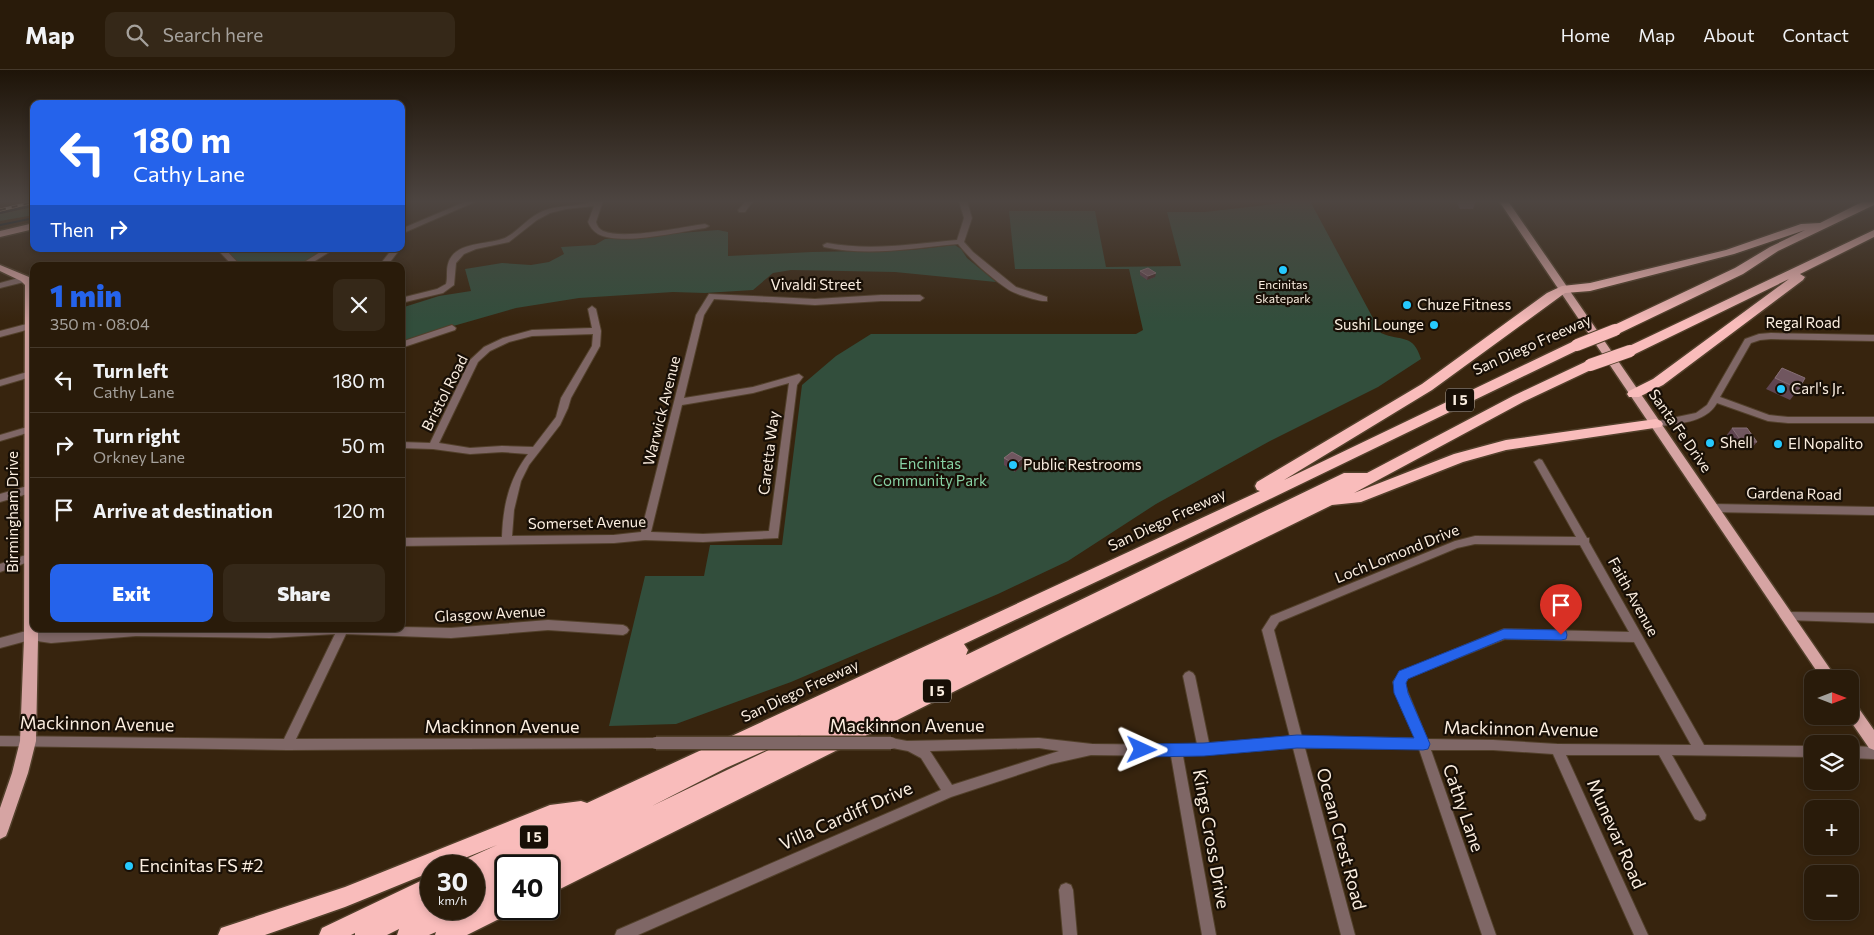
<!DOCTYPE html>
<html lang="en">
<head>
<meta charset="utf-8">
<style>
  :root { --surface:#291b0a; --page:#352818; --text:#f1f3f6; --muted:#a5a19c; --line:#45392b; --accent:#2563eb }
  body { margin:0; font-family:Commissioner,sans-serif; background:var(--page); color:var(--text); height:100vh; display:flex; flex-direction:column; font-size:19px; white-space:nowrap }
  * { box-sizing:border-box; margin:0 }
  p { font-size:16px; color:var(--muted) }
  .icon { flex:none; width:28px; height:28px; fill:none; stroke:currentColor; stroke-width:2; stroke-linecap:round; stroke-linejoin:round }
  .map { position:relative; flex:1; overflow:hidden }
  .details { position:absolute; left:30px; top:192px; width:375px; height:370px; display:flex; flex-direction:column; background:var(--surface); border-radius:10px; box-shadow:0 2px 8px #0003,0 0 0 1px var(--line) }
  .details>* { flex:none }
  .hud { position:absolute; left:30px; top:30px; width:375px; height:152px; border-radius:10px; box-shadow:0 2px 8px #0003,0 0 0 1px var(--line); background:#2563eb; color:#fff; overflow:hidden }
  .needle { width:32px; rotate:90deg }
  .controls { position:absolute; left:1804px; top:600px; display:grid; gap:10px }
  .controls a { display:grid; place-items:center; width:55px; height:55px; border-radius:10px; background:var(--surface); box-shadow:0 2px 8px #0003,0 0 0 1px var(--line); font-size:25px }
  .speed { position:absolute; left:420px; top:785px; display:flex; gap:10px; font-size:25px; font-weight:700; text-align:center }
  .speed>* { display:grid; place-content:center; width:65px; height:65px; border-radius:50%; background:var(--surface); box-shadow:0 2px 8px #0003,0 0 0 1px var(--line); line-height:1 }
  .speed small { font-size:12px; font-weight:400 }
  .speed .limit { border:2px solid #111; border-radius:8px; background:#fff; color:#111 }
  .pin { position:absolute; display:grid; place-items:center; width:42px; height:42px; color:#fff; margin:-51px -21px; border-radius:50% 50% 50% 0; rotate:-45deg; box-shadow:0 0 5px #0007 }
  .pin .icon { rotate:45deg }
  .me { position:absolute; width:55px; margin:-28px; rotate:91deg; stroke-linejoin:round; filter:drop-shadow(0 0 4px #0008) }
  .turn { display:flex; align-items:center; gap:18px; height:105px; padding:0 20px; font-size:22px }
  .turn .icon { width:65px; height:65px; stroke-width:2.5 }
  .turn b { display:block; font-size:35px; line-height:42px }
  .then { display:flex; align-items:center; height:48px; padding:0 20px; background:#0003; gap:10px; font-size:19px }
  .round { display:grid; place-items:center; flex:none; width:52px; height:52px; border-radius:10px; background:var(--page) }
  .overview { display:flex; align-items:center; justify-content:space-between; height:85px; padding:0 20px }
  h1 { font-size:30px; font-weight:800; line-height:38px; color:var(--accent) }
  .cta { display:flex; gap:10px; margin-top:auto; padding:10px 20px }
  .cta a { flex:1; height:58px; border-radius:10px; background:var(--accent); color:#fff; font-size:20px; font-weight:800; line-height:58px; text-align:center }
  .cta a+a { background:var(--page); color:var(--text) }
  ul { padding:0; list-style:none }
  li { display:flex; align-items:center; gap:15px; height:65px; padding:0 20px; border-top:1px solid var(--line) }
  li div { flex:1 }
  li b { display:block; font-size:19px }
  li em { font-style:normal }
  header { display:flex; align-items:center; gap:30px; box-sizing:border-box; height:70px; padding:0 25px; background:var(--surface); border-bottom:1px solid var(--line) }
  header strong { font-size:24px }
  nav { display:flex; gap:28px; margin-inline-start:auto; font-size:18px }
  .search { width:350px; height:45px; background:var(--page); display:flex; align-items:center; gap:12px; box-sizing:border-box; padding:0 18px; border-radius:10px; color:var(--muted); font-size:19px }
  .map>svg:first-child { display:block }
</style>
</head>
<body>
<header>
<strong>Map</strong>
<div class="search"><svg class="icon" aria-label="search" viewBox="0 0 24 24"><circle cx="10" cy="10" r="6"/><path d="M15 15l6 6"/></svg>Search here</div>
<nav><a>Home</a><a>Map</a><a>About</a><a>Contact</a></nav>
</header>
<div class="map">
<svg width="1874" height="865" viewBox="0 0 1874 865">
  <rect width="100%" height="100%" fill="#37240e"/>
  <g fill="#324e3c">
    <path d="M1299,131h11l71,132c21,9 32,0 40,26l-43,28 -108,54 -114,63 -88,57 -70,33 -207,88 -115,42 -67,2 36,-150h59l6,-31h72l20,-160 34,-29 35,-22h265l7,-4 -14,-61h-114l-6,-58h86l11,56 75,-1 -14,-54h38z"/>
    <path d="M34,137v8l-34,6v-7z"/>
    <path d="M718,160l10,2v24l84,-4 99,-2 44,-5 6,4 6,9 29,24 -101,-10 -104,-2 -18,3 -20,17 -48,3 -32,-1 -94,6 -63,10 -115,33v-33l38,-12 32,-5 -6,-22 37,-6 29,2 18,-3 15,-8 -3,-7 34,-2 10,-6z"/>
    <path d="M221,179h109l-28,17h-65z"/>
  </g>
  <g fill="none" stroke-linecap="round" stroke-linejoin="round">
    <g stroke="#001621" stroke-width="2">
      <path d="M0,143l34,-8"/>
      <path d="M0,155l34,-7"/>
    </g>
    <defs>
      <g id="minor">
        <path d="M467,131h10l-76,33v-5z"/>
        <path d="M592,131h11l-7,21c1,4 3,7 7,9 22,9 78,-4 102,-7l4,2 -4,2c-27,4 -83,18 -107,6 -5,-3 -8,-7 -10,-12l6,-16 -28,3 -16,4 -13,7 -28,22 -33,7 -12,5 -8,9 -2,22 -11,8 -42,10v-5l36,-9 9,-5c2,-7 0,-13 2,-20 6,-23 40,-19 57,-26 14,-7 23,-21 38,-27 17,-7 35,-3 49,-10z"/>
        <path d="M746,131h7l-8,11h-6l-1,-2z"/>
        <path d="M959,131h8l5,17 -8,24 9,10 43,35 31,10v4c-8,1 -31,-7 -38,-11 -18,-12 -38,-30 -51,-46 -45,4 -89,13 -134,3l-1,-2 4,-2c44,8 86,1 130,-3l7,-22z"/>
        <path d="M217,179h8l16,17h-8z"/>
        <path d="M325,179h9l-27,17h-9z"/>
        <path d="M392,179h8l-13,17h-8z"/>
        <path d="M22,207h3l4,2 -1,2 -28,7v-5z"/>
        <path d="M709,224l106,5 66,-4h39l4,3 -4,3h-39l-66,4 -101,-6 -10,16 -20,83 69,-11 46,-13 4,3 -6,8 -19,153 -75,4 -58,-2 -31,3 -213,3v-8l101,-1c1,-31 7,-58 26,-83l-26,-2 -32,2 -37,-5 -32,-1v-6l29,1 40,-83 14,-13 19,-9 29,-8 60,-2 -4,-19 4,-3 4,3 5,22 -1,15 -29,52 -3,10 -8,17 -31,40 -8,16 -7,29 -2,26 102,-1 27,-3 55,-217zM593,264l-1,12 -31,52 -5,19 -23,30 -31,-1 -32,2 -31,-5 39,-81 12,-11 19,-9 23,-6zM789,313l-20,148 -66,3 -52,-2 31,-127 71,-12z"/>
        <path d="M34,252v6l-34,9v-6z"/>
        <path d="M452,255l4,3 -1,2 -54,18v-6z"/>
        <path d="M1771,263l103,2v6l-103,-2 -11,1 -9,3 -31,54 49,18 19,2h86v6h-86l-20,-2 -51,-18c-12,21 -40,20 -61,24l-3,-1 -2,-2 2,-2 43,-9 11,-8 38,-66 14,-5z"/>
        <path d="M34,300v6l-34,10v-6z"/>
        <path d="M34,355v6l-34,10v-6z"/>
        <path d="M1539,389l3,1 45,78h2v4l115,203 108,1v11l-140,-2 34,60 -1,4 -5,2 -5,-2 -36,-64h-93l82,180h-14l-81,-181 -60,-4h-62l65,185h-14l-63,-186 -114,-1 50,187h-14l-48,-187 -110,8 33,179h-14l-31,-179 -80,-1 -40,9 -100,33 -313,138h-23l2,-5 324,-140 -20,-32 -13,-7 -21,-4 -2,-4 2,-4 4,-1 16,3 132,-3 53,6 84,1 21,-1 -14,-68 2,-3 4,-2 4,2 2,3 14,67 81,-6 -28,-107 9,-14 184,-75 20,-5 101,1 -42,-75zM1475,474l105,1 49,87 -125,-3 -104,43 -7,10 8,25 14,31 -113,-1 -28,-107 5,-8 178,-74zM1505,569l129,3 57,103 -134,-1 -64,-4 -66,-1 -20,-49 -2,-7 3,-5zM1039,678l20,3 -107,34 -22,-34z"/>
        <path d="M34,414v8l-34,10v-8z"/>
        <path d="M1712,434l162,3v8l-162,-3 -5,-4z"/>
        <path d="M34,482v8l-34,12v-8z"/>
        <path d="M1787,542l87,1v10l-87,-3 -4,-1 -1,-3 1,-3z"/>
        <path d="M548,550l75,5 4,2 2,3 -2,3 -4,2 -75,-5 -97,8 -105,-4 -50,105 360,-1 4,1 2,4 -2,4 -4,1 -369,2 -287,-4v-10l284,3 51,-105 -65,4 -134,-2 -85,7 -21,-3 -30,8v-10l30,-8 21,3 56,-4h294v-2l50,1z"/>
        <path d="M1850,676l24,1v12l-24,-1z"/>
        <path d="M1066,813l5,2 2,5 4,45h-14l-4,-45 2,-5z"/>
      </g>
      <g id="major">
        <path d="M1499,131h9l329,478h-15z"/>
        <path d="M34,153v6l-34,8v-6z"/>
        <path d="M0,195l29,12 5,6v346h4v10l-2,102 -8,32 -20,58 -2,5 -6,3v-31l12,-35 8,-32 4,-102 1,-354 -4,-4 -21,-10z"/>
        <path d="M1850,632l5,1 19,27v20l-5,-2 -22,-32h3z"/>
      </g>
      <g id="highway">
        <path d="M1864,131h10v4l-96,46 -35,23 -123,59 -5,1 -6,-4 1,-3 125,-59 35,-21 35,-17 -71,24 -144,37 -25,2 -133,97 -148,90 288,-138h10l1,3 -1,3 -399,193 -219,103 4,6 -2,5 378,-182h23l146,-77 72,-34h10l2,3 -2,3 -72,34 -169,91 100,-39 52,-14 150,-21 5,2 2,3 -2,3 -155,23 -43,12 -102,40 -29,3 -269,132 -507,254 -7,3v-28h-11l2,-5 -10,5h-24v43h9l-2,3 -46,23h-32l1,-3 -7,3h-32l2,-6 -12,6h-32v-2l-4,2h-32l3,-7 109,-52v33h43v-43h-11l3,-7 31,-14 -52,21h-14v6l-86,35 -80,28h-47l3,-7 124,-41 205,-82 31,-4 6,2 673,-312 -3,-1 -2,-4 2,-4 165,-98 125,-91 15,-7 28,-3 136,-33 75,-26 19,-1zM802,664l-150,72 74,-38z"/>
        <path d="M1874,160v7l-74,37 5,3 -2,3 -140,105 -24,12h-10l-2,-3 2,-3 24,-12 136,-100 -154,75h-10l-2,-3 2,-3z"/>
      </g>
    </defs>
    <use href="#minor" stroke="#52402b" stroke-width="2"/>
    <use href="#major" stroke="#52402b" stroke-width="3"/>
    <use href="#highway" stroke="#52402b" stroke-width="3"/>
    <use href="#minor" fill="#7f6766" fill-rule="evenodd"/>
    <use href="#major" fill="#d6a4a3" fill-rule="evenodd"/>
    <use href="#highway" fill="#f9bcbb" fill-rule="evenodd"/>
    <defs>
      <path id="rail" d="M0,140l34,-8"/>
    </defs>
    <use href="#rail" stroke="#e7d9ca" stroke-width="3"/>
    <use href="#rail" stroke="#180f06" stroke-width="2" stroke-dasharray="6" stroke-linecap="butt"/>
    <defs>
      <path id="minor-bridge" d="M656,673h235"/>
      <g id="highway-bridge">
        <path d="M1577,275l38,-15"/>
        <path d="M1590,295l40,-14"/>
      </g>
    </defs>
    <use href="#minor-bridge" stroke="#52402b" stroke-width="15" stroke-linecap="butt"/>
    <use href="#highway-bridge" stroke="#52402b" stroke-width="14" stroke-linecap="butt"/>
    <use href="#minor-bridge" stroke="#7f6766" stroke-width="12"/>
    <use href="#highway-bridge" stroke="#f9bcbb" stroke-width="12"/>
  </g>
  <g fill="#5f4450">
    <path d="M1456,131h20l-3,8h-13z"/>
    <path d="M1140,201l15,6 -8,3 -7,-5z"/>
    <path d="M1782,298l17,21 -9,11 -24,-11z"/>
    <path d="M1732,358l25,14 -6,7h-15l-10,-13z"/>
    <path d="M1004,388l18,8 -7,6 -11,-7z"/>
  </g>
  <g fill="#482f2f">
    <path d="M1156,203l-1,4 -8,3 1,-4z"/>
    <path d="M1023,388l-1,8 -7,6v-8z"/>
  </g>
  <g fill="#70565f" stroke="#856e74">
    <path d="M1148,198l8,5 -8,3 -8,-5z"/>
    <path d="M1782,298l23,10 -6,11 -24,-11z"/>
    <path d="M1732,358h15l10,14h-15z"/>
    <path d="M1012,382l11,6 -8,6 -11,-6z"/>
  </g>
  <linearGradient id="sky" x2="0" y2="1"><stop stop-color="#1e1408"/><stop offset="0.52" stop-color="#4d4541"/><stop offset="1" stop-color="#4d4541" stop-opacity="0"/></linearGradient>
  <rect width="1874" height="253" fill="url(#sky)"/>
  <path fill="#2563eb" stroke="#184099" d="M1504,559l57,1 5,1 1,4 -1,4 -5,1 -57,-1 -96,40 -2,4 2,10 22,51 -2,5 -5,1 -126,-2 -93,8 -62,1 -5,-2 -2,-5 2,-4 5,-2 62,-1 93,-8 117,3 -20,-45 -1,-11 6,-11z"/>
  <g fill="#26c9fe" stroke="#180f06" stroke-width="2">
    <circle cx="1283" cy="200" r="5"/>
    <circle cx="1407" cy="235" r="5"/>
    <circle cx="1434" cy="255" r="5"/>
    <circle cx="1781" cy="319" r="5"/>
    <circle cx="1710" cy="373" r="5"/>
    <circle cx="1778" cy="374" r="5"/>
    <circle cx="1013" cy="395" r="5"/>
    <circle cx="129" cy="796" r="5"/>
  </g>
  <g text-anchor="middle" stroke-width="4.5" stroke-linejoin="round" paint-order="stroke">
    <g font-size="12" fill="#fbeee0" stroke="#180f06">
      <text x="1283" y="219">Encinitas<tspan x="1283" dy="14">Skatepark</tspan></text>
    </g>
    <g fill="#180f06" stroke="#b7ab9f" stroke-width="1">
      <rect x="1446" y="318.5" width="28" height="23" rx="4"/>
      <rect x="923" y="609.5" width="28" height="23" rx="4"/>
      <rect x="520" y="755.5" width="28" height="23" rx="4"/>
    </g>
    <g font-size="14" font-weight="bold" fill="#fbeee0">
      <text x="1460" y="335">I 5</text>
      <text x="937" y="626">I 5</text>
      <text x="534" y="772">I 5</text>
    </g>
    <g font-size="15" fill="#fbeee0" stroke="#180f06">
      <text x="816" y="220">Vivaldi Street</text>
      <text x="1803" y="258">Regal Road</text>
      <text transform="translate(1532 275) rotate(-24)" y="5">San Diego Freeway</text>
      <text transform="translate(445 323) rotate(-63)" y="5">Bristol Road</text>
      <text transform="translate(662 341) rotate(-76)" y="5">Warwick Avenue</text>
      <text transform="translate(1680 361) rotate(55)" y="5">Santa Fe Drive</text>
      <text transform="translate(769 383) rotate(-83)" y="5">Caretta Way</text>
      <text transform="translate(1794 424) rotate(1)" y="5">Gardena Road</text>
      <text transform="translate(13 442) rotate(-90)" y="5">Birmingham Drive</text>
      <text transform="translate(1167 450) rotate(-25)" y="5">San Diego Freeway</text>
      <text transform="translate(587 453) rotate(-1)" y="5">Somerset Avenue</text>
      <text transform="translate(1397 484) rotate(-22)" y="5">Loch Lomond Drive</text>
      <text transform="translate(1633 527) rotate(61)" y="5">Faith Avenue</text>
      <text transform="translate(490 544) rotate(-3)" y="5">Glasgow Avenue</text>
      <text transform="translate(800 621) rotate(-25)" y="5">San Diego Freeway</text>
    </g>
    <g font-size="15" fill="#fbeee0" stroke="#180f06" text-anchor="start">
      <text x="1417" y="240">Chuze Fitness</text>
      <text x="1424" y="260" text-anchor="end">Sushi Lounge</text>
      <text x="1791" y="324">Carl's Jr.</text>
      <text x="1720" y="378">Shell</text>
      <text x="1788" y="379">El Nopalito</text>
      <text x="1023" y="400">Public Restrooms</text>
    </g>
    <g font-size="15" fill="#88d2a4" stroke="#180f06">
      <text x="930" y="399">Encinitas<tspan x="930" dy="17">Community Park</tspan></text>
    </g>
    <g font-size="18" fill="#fbeee0" stroke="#180f06">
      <text transform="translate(97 654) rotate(1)" y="6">Mackinnon Avenue</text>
      <text x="907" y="662">Mackinnon Avenue</text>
      <text x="502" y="663">Mackinnon Avenue</text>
      <text transform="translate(1521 659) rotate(1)" y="6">Mackinnon Avenue</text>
      <text transform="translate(1463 738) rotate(71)" y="6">Cathy Lane</text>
      <text transform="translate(846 746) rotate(-24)" y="6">Villa Cardiff Drive</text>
      <text transform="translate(1616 764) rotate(66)" y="6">Munevar Road</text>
      <text transform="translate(1211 769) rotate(80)" y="6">Kings Cross Drive</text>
      <text transform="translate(1341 769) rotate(75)" y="6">Ocean Crest Road</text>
    </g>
    <g font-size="18" fill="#fbeee0" stroke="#180f06" text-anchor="start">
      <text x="139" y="802">Encinitas FS #2</text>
    </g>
  </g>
</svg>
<div class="controls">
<a><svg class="needle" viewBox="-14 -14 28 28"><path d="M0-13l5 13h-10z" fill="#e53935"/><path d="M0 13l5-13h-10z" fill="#a5a19c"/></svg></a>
<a><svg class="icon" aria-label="layers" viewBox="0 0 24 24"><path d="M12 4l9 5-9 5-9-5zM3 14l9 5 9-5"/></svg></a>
<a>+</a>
<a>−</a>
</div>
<div class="speed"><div>30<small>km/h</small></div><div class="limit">40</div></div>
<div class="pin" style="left:1561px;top:565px;background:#d93025"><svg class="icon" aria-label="arrive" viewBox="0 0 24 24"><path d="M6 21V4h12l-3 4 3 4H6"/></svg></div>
<svg class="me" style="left:1142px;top:680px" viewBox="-20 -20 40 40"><path d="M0-17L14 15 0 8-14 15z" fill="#2563eb" stroke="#fff" stroke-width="4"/></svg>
<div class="hud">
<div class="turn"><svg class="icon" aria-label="left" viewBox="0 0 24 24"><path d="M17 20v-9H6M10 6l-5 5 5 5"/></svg><div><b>180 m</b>Cathy Lane</div></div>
<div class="then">Then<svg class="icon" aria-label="right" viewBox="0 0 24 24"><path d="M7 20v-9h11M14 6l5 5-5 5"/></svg></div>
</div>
<section class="details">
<div class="overview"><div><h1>1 min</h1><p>350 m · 08:04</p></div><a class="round"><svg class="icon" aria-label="close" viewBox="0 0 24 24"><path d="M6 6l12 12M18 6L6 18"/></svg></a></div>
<ul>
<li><svg class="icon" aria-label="left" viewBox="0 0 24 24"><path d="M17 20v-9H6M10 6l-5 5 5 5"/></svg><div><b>Turn left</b><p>Cathy Lane</p></div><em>180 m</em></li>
<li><svg class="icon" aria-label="right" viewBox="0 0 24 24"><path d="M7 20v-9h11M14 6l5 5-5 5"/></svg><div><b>Turn right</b><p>Orkney Lane</p></div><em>50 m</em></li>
<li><svg class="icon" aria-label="arrive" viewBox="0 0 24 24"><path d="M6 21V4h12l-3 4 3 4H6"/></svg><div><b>Arrive at destination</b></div><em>120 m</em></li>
</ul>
<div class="cta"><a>Exit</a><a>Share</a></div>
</section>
</div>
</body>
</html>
